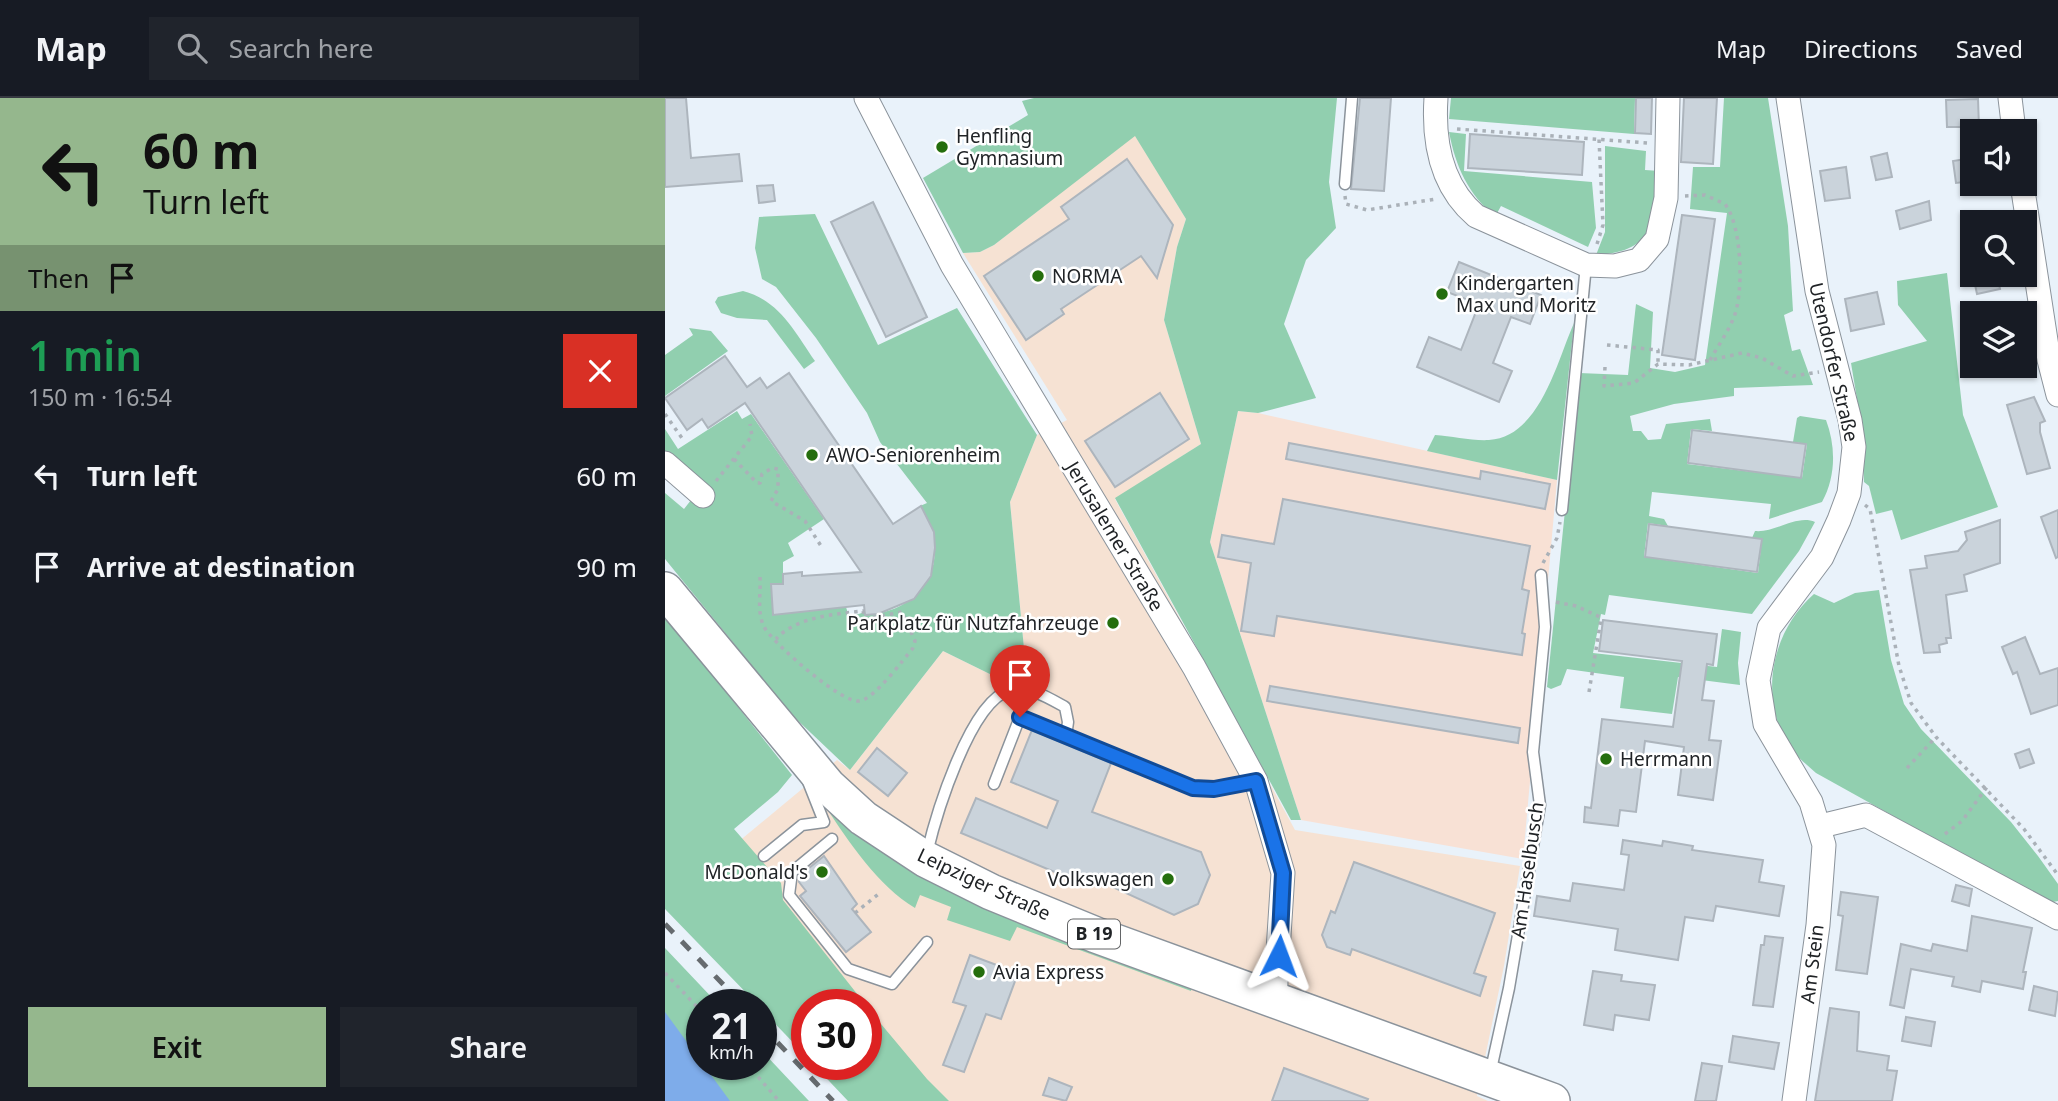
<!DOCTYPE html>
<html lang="en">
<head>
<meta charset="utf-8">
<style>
  :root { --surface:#171b24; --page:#20242c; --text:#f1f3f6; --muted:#9ea1a6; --line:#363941; --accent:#95b78d }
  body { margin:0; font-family:"Noto Sans",sans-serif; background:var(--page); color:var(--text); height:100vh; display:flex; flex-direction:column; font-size:26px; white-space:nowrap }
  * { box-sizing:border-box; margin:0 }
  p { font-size:23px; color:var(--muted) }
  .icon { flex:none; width:38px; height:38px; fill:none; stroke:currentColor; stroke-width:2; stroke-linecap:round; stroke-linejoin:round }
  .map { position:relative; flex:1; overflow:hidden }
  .drawer { display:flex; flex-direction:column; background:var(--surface); width:665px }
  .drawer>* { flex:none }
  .guide { background:#95b78d; color:#111; overflow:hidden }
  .tools { position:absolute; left:1295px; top:21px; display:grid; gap:14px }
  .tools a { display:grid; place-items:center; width:77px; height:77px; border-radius:0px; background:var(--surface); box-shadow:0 2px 5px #0004; font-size:35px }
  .speed { position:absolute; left:21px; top:891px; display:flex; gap:14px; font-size:35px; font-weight:700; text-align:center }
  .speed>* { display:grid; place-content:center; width:91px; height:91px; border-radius:50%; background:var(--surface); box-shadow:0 2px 5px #0004; line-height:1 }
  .speed small { font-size:18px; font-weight:400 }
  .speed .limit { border:10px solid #d22; background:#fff; color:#111 }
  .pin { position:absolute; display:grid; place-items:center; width:60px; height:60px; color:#fff; margin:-72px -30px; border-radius:50% 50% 50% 0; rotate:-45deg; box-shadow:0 0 7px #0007 }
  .pin .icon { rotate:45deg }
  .me { position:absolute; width:77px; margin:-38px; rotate:3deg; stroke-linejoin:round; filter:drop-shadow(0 0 5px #0008) }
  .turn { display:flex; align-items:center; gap:24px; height:147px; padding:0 28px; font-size:32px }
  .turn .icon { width:91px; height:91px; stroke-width:2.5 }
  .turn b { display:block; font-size:49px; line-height:60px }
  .then { display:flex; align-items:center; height:66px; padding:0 28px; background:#0003; gap:14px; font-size:26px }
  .round { display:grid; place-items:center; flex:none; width:74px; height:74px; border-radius:0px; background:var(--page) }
  .head { display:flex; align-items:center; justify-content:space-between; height:119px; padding:0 28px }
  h1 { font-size:42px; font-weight:600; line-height:52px; color:#1e9e55 }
  .button { display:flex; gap:14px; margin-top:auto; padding:14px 28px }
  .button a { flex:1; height:80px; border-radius:0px; background:var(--accent); color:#111; font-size:28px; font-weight:600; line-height:80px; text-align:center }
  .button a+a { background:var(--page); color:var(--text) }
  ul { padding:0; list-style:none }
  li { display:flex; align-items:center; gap:21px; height:91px; padding:0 28px }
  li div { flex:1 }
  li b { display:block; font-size:26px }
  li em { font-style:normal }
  header { display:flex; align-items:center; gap:42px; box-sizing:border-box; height:98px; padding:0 35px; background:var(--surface); border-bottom:2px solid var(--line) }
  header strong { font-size:33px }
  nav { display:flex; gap:38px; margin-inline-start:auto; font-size:24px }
  .search { width:490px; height:63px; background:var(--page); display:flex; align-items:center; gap:18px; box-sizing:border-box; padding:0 24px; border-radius:0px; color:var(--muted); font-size:26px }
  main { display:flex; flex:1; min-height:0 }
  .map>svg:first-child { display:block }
</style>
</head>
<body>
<header>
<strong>Map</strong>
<div class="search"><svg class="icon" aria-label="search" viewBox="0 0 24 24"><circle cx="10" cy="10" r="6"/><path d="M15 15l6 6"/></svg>Search here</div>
<nav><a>Map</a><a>Directions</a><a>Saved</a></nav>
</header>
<main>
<section class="drawer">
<div class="guide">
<div class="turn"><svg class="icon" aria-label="left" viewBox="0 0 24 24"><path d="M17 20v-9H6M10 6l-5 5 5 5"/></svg><div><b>60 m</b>Turn left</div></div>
<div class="then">Then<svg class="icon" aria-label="arrive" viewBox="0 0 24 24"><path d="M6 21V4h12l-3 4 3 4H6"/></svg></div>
</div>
<div class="head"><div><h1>1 min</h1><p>150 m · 16:54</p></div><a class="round" style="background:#d93025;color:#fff"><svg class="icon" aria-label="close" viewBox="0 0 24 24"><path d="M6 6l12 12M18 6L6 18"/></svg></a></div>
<ul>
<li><svg class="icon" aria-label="left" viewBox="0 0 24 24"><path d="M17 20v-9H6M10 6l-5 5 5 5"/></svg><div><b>Turn left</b></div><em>60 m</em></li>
<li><svg class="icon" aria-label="arrive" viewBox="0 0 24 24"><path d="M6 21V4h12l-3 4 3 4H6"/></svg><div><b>Arrive at destination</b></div><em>90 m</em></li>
</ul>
<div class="button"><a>Exit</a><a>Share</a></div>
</section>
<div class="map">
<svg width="1393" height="1003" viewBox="0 0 1393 1003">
  <rect width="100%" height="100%" fill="#e9f2fa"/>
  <path fill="#f6e2d3" d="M470,37l51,84 -9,28 -13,73 37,124 -86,55 180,331 225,36 -16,100 -27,130 11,5h-551l-71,-85v-12h-9l-125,-157 105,-87 13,10 93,-119 57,28 25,-20 -15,-157 27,-67 30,-15 -104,-167 17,-1 14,-7z"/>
  <path fill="#f8e1d5" d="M573,313l20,2 299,67 -34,379 -222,-39 -91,-278z"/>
  <g fill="#91cfaf">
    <path d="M369,0h303l-8,84 7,46 -30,32 -22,64 32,74 -58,15 -20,-2 -28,131 91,278h-10l-176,-322 86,-54 -37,-124 13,-73 9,-28 -51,-83 -141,109 -14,7 -17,1 -40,-75 105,-63 -6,-14z"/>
    <path d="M786,0h184l-1,36 -185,-15z"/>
    <path d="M1059,0h44l20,128 5,85 -9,4 8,36 8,-2 13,36 -79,3v8l-60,8 -44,12 3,15h8l7,9 13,-1 5,-15 44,-5 2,12 -21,-2 -4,35 115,14 5,-34 -14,-2 4,-24 3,-2 26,4c10,27 10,56 -4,82l-53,17 2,-15 -119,-12 -3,24 15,3 4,7 -20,-3 -4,34 114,16 4,-34 -10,-1 3,-7c20,2 42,-17 60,-9l-16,29 -47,63 -143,-19 -4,20 -4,-1 -8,39 124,14 5,-38 19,3 -3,31 2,22 -62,-8 -6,37 -52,-6 4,-31 -57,-8 -6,16 -10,4 -4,-2 32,-314 49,2 8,-71 17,8 -3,56 25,4 30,-7 22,-152 -37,-4 3,-42h27z"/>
    <path d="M784,34l17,2 -2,37 128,11 4,46 -8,19 -87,-41 -6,11c-27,-24 -39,-49 -46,-85z"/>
    <path d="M940,48l41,5 -1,19 15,1c-10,51 -2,80 -64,84l9,-23z"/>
    <path d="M150,116l63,131 79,-37 80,127 -27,67 15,157 -25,20 -57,-28 -93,119 -58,-55 -127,-156v-66l19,16 18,-23 -37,-33v-24l13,20 59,-38 5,8 9,-5 73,105 -36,24 6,13 -11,6v22h-12l2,31 73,-8 3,10 16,-5 1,3c62,-5 87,-57 54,-109l7,-3 -47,-61 -13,-29 -51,-75 -40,-51 -14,-8 -7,-31 4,-31z"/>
    <path d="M1282,175l16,142 35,92 -97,33 -9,-30 -16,4 -7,-28 -5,-4 -3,-59 -10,-60 76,-22 -29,-36 -1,-24z"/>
    <path d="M78,193c36,9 52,41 72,70l-11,8 -37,-49 -30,-2 -16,-5 -6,-11 3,-5z"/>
    <path d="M909,225l-17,157 -130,-29 8,-16c17,1 37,6 54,5 51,-3 68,-79 85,-117z"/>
    <path d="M24,230l22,3 17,20 -63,45v-41l28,-20z"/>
    <path d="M1214,492l12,70 13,44 17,25 90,93 27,34 20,28v17l-5,1 -32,-15 -205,-114c-11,-10 -23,-19 -30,-32 -27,-49 -13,-111 28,-147l20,9 21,-10z"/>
    <path d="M0,517l127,160 -14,17 -44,37 47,54 2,17 82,104h-58v53l-46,-48v-5h-4l-92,-95z"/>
    <path d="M160,708l367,179 -1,6 -174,-64 -7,14 -63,-21 4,-13 -31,-12 -5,13c-37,-22 -66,-66 -90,-102z"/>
    <path d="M0,850l53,56h-16v60h59v-14l48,51h-144z"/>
    <path d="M201,908l61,73 22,22h-101l-35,-37h53z"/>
  </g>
  <path fill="#7eacea" d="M0,914l65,89h-65z"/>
  <g fill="#cad3db" stroke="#adb5bd" stroke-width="2">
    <path d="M0,0h21l5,60 48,-4 3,27 -77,6z"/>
    <path d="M695,0h31l-7,93 -33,-2z"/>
    <path d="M971,0h16l-1,36 -16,-1z"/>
    <path d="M1019,0h33l-4,66 -32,-2z"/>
    <path d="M1313,1l1,28h-32l-1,-27z"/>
    <path d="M805,36l114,8 -2,33 -114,-7z"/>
    <path d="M1222,55l5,24 -16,3 -5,-23z"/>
    <path d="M1307,60v23l-16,2 -3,-22z"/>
    <path d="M462,61l46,66 -16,53 -16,-22 -80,53 3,5 -38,26 -42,-64 85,-57 -8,-12z"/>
    <path d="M1181,69l4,31 -25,3 -5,-30z"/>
    <path d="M108,87l2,16 -16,2 -2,-17z"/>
    <path d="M1264,103l2,19 -31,9 -4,-18z"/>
    <path d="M208,104l54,115 -41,20 -55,-115z"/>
    <path d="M1017,117l33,4 -20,141 -33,-5z"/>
    <path d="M794,164l82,33 -11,29 -19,-7 -18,46 19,8 -13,31 -82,-35 12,-30 32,13 18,-46 -32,-12z"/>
    <path d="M1308,177h24l3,14 -23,5z"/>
    <path d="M1212,194l7,32 -33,7 -6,-32z"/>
    <path d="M60,258l22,31 13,-9 7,10 22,-15 104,151 28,-18 13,26 1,16 -4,28 -17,23 -36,15 -13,1 -1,-10 -91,10 -2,-31h12v-10l19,-2v4l59,-4 -116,-169 -37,25 -6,-9 -15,11 -22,-32z"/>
    <path d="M495,295l29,46 -74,48 -30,-46z"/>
    <path d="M1369,299l11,24 -5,2v9l10,36 -23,6 -20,-69z"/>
    <path d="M1027,332l114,14 -5,34 -113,-15z"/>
    <path d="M624,345l191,36 1,-8 69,13 -5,25 -259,-50z"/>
    <path d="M618,401l247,47 -8,43 7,2 -7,42 3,1 -3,21 -245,-39 -3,20 -33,-5 10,-68 -33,-6 4,-22 52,9z"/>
    <path d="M1393,412v47l-2,1 -15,-41z"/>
    <path d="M1335,422v43l-36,12 3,16 -21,4 5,43h-5l1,5 -8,2 1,7 -16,1 -14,-83 17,-2 -2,-12 33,-5 9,-11 -2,-8z"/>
    <path d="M984,426l113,15 -5,33 -112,-15z"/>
    <path d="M938,522l114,14 -4,31 -6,-1 -5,36 12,1 -5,39 12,1 -8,59 -35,-5 6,-48 -39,-6 -9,71 -16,-2 -2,16 -34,-4 1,-15 6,1 11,-89 71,8 9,-66 -83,-10z"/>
    <path d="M1360,539l15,37 18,-6v37l-27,9 -14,-42 -4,2 -11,-27z"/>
    <path d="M605,588l250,42 -2,15 -251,-42z"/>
    <path d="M367,632l79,33 -19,49 109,40 9,23 -12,29 -24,11 -83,-38 -3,9 -127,-53 15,-35 71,30 11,-27 -47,-19z"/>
    <path d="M212,650l30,25 -19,23 -30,-24z"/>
    <path d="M1364,651l5,14 -14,5 -5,-14z"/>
    <path d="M958,742l39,6 1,-5 30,5 -1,4 71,10 -4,22 25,4 -5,30 -63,-10 -3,15 -28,-4 -7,43 -63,-10 3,-21 -84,-13 3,-20 33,5 3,-18 51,7 5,-35 -8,-1z"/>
    <path d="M159,758l33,48 -5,5 19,23 -25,20 -46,-56 6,-5 -7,-9v-6z"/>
    <path d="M689,764l141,51 -21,60 12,4 -6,19 -128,-47 -2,6 -23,-8 -5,-12 9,-24 4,2z"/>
    <path d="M1291,787l16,4 -3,17 -17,-5z"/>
    <path d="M1176,794l37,5 -11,77 -31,-4 7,-54 -5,-1z"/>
    <path d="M1307,818l60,12 -9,44h3l-3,17 -41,-8 -2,11 -28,-6 2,-9 -43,-8 -7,39 -14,-3 11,-61 30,7 2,-7 34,7z"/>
    <path d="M1100,838l18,2 -10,69 -20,-2 8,-60h3z"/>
    <path d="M305,857l48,18 -17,46 -15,-5 -22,58 -21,-7 23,-59 -13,-4z"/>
    <path d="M928,873l29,4 -1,6 34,4 -6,35 -34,-5 -2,15 -29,-5z"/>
    <path d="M1369,888l24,6 -3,24 -26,-6z"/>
    <path d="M1165,910l29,4 -2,39 32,5 -2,14 10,1 -5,30h-77z"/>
    <path d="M1241,919l29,5 -4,24 -29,-5z"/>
    <path d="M1068,938l46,7 -5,26 -45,-7z"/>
    <path d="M1037,965l20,3 -6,35h-21z"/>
    <path d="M619,970l84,31 -1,2h-95z"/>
    <path d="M384,980l23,9 -6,14 -23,-6z"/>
  </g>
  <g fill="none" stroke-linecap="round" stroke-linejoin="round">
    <defs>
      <g id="service">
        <path d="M680,86l7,-86"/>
        <path d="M897,412l24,-245"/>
        <path d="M329,686l26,-67 173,71 21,1 42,-8"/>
        <path d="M167,741l-40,33 -3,23 59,74 44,15 35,-42"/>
        <path d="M262,755c9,-38 43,-152 83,-163 18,-5 39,8 55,17l3,15 -2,14"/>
        <path d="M99,758l38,-31 22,-3 -17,-43"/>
        <path d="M825,976l19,-86 31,-183 -7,-53 12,-125 -4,-52"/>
      </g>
      <g id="minor">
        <path d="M201,0l86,167 242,402 62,114 27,92 -8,125"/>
        <path d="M771,0c-3,44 5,88 40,118l110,49 29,1 24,-6 18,-21 9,-41 2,-100"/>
        <path d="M1123,0l29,193 33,129 4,27 -5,46 -10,27 -17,37 -53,71 -11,52 7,44 46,78 13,43 -6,80 -24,176"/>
        <path d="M1345,0l4,33"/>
        <path d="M1357,86l27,176 9,35"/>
        <path d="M0,365l38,33"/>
        <path d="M1156,728l45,-11 192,103"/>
      </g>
      <path id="primary" d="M0,492l163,196 35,32 62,41 66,33 105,43 456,166"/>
    </defs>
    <use href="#service" stroke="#8b939b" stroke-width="13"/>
    <use href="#minor" stroke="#8b939b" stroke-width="25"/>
    <use href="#primary" stroke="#8b939b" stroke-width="38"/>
    <g stroke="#aab1b8" stroke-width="3.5" stroke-dasharray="3.5 5" stroke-linecap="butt">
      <path d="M792,31l191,14"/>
      <path d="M680,98l1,8 21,6 69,-11"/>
      <path d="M1020,98l20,-1 20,9c17,22 19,87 9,113 -6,15 -16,29 -24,43"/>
      <path d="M932,146l6,-19 -4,-86"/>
      <path d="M942,247l51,5v14"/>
      <path d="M940,269l-1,19 30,-3 24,-19 31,1 53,-12 20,5 31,18 26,-4"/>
      <path d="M0,316l19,27"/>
      <path d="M69,361l23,24h3l2,-9 10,-6 6,1v20l-7,12 34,20 18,28"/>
      <path d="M51,383l36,-45 -2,-12"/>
      <path d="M1200,407l5,4 29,157 12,37 25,34 88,92 34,46"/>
      <path d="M878,465l14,-25 3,-16"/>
      <path d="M95,479c1,18 -4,38 6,53 11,16 76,74 94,71 15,-3 43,-41 53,-53l2,-7 -13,-29 -37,7 -2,-8c-28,3 -67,6 -87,28"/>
      <path d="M891,504l20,4 24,11"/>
      <path d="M924,594l12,-73"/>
      <path d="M1242,670l29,-31"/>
      <path d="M1280,736l17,-13 25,-34"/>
      <path d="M190,815l26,-21"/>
      <path d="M0,875l37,39"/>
      <path d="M82,966l32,37"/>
    </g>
    <use href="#service" stroke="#fff" stroke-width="10"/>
    <use href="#minor" stroke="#fff" stroke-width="23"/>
    <use href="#primary" stroke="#fff" stroke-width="35"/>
    <g stroke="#666b6f" stroke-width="5" stroke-dasharray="12 12" stroke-linecap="butt">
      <path d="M0,826l77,80"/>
      <path d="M96,927l72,76"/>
    </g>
  </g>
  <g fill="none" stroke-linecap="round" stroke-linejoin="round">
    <defs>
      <path id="route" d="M355,619l173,71 21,1 42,-8 27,92 -4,83"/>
    </defs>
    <use href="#route" stroke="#114b97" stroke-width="18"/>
    <use href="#route" stroke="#1a73e8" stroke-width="12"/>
  </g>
  <g fill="#256e0d" stroke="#fff" stroke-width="2.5">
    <circle cx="277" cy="49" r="7"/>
    <circle cx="373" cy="178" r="7"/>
    <circle cx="777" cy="196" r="7"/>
    <circle cx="147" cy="357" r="7"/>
    <circle cx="448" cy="525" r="7"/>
    <circle cx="941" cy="661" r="7"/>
    <circle cx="157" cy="774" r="7"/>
    <circle cx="503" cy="781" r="7"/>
    <circle cx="314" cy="874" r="7"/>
  </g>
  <g text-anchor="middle" stroke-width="5" stroke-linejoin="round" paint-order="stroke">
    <rect fill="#fff" stroke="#636567" stroke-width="2" x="403" y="821.5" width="52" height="29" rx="5"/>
    <g font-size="18" font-weight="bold" fill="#202326">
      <text x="429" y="842">B 19</text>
    </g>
    <g font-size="19" fill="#202326" stroke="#fff" text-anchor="start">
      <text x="291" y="45">Henfling<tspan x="291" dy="22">Gymnasium</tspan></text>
      <text x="387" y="185">NORMA</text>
      <text x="791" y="192">Kindergarten<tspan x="791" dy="22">Max und Moritz</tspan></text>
      <text x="161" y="364">AWO-Seniorenheim</text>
      <text x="434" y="532" text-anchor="end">Parkplatz für Nutzfahrzeuge</text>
      <text x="955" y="668">Herrmann</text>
      <text x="143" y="781" text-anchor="end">McDonald's</text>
      <text x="489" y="788" text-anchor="end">Volkswagen</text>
      <text x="328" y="881">Avia Express</text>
    </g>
    <g font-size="19" fill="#202326" stroke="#fff">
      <text transform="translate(1169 264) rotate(77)" y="7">Utendorfer Straße</text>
      <text transform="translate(450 438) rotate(59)" y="7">Jerusalemer Straße</text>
      <text transform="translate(862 772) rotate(-82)" y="7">Am Haselbusch</text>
      <text transform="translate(319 786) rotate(25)" y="7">Leipziger Straße</text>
      <text transform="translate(1147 866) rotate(-83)" y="7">Am Stein</text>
    </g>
  </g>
</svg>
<div class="tools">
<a><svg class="icon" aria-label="sound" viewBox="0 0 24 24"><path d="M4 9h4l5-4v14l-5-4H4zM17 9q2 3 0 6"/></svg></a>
<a><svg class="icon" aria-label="search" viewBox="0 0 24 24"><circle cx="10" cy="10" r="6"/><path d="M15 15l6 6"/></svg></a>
<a><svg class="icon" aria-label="layers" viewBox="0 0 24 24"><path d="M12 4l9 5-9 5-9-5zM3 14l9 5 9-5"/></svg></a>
</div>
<div class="speed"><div>21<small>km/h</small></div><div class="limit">30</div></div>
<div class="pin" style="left:355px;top:619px;background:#d93025"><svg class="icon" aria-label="arrive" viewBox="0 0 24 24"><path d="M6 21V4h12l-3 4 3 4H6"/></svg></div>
<svg class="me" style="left:614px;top:858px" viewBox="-20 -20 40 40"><path d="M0-17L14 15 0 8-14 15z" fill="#1a73e8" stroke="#fff" stroke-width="4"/></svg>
</div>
</main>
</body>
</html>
